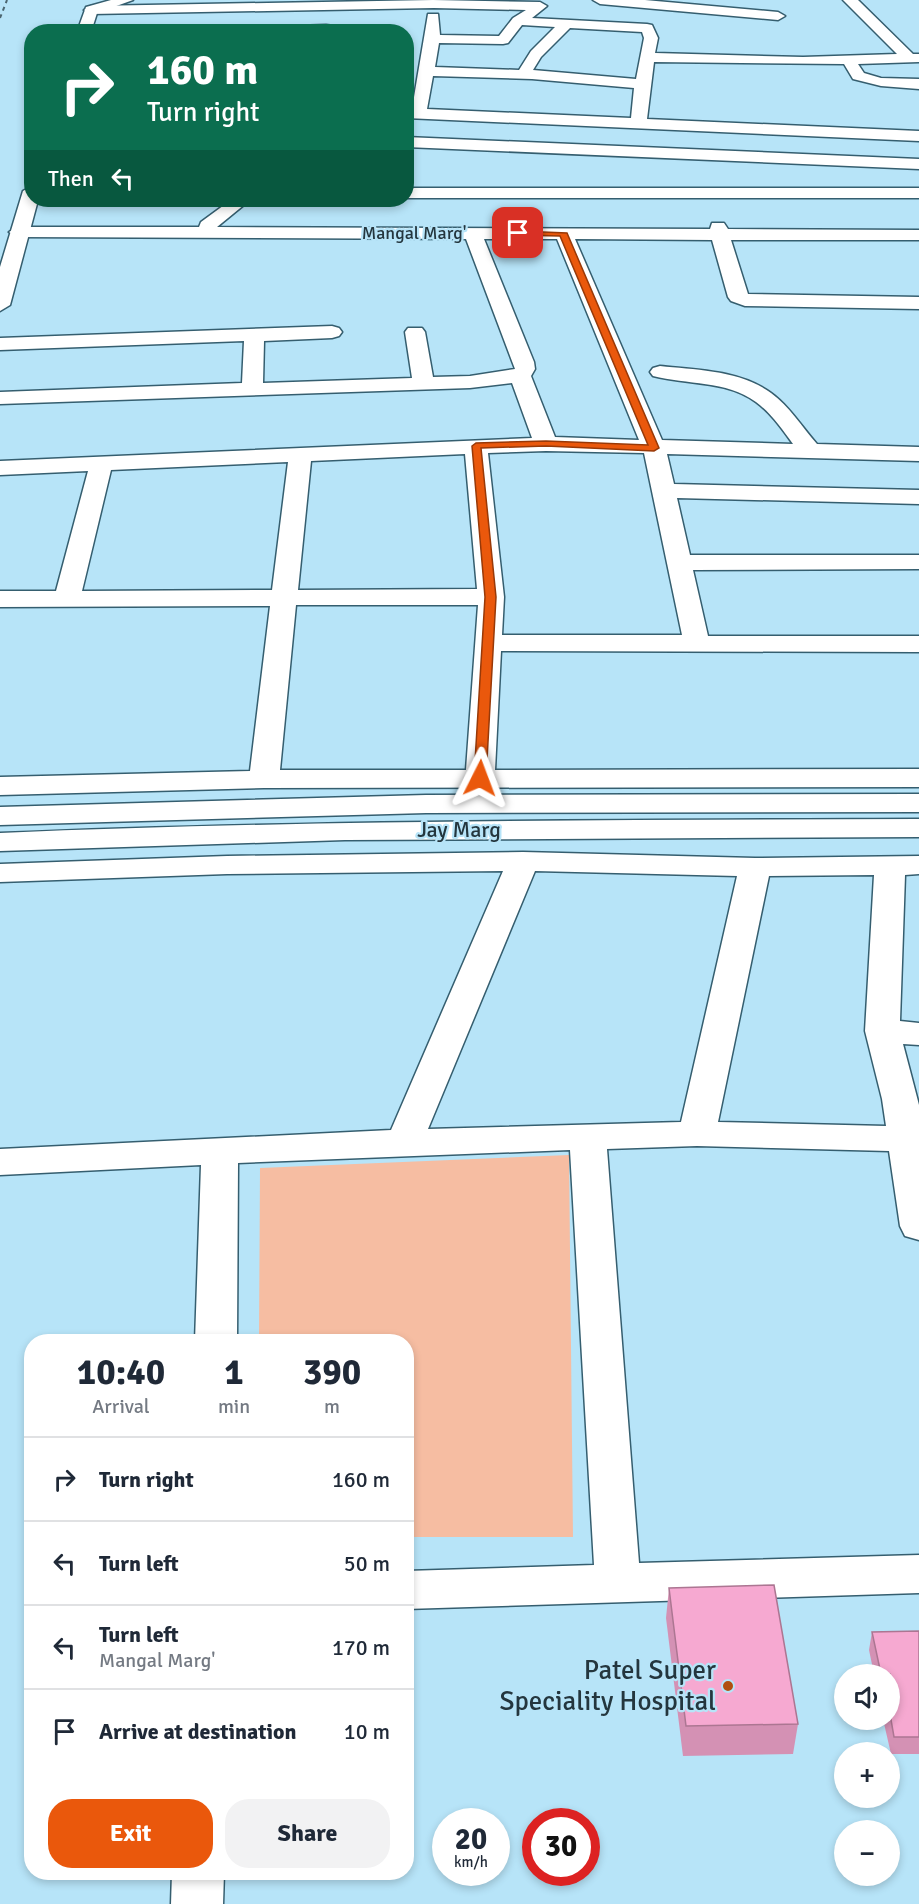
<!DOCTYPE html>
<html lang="en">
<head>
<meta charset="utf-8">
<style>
  :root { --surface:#fff; --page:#f2f2f3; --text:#1f2937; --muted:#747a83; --line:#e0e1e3; --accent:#ea580c }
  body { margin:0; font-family:Signika,sans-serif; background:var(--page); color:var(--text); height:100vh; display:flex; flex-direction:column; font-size:22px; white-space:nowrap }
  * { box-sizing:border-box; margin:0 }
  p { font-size:20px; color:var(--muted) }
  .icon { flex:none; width:33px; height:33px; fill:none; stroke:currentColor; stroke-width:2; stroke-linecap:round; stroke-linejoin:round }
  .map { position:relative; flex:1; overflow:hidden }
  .details { position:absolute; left:24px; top:1334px; width:390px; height:546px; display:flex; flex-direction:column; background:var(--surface); border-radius:24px; box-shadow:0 3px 9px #0003 }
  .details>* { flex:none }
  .guide { position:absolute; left:24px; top:24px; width:390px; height:183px; border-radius:24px; box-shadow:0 3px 9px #0003; background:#0b6e4f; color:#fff; overflow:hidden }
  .buttons { position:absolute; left:834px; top:1664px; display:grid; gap:12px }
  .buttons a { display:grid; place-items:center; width:66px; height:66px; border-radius:50%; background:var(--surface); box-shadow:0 3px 9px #0003; font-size:30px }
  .speed { position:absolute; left:432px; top:1808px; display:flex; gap:12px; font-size:30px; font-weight:700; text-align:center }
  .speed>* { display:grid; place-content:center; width:78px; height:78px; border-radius:50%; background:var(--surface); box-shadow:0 3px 9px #0003; line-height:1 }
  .speed small { font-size:15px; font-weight:400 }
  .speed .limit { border:9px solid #d22; background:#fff; color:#111 }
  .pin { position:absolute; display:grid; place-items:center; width:51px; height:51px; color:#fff; margin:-26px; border-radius:12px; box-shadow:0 3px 9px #0006 }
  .me { position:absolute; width:66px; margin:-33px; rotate:3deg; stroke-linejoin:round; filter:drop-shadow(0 0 4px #0008) }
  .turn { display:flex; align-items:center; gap:21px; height:126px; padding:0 24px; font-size:27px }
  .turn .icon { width:78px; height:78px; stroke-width:2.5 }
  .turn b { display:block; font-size:42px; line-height:51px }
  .then { display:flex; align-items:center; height:57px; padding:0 24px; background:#0003; gap:12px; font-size:22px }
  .eta { display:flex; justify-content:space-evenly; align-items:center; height:102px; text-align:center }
  .eta b { font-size:36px; font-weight:700; line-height:42px }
  .button { display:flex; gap:12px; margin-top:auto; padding:12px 24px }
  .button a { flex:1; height:69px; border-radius:24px; background:var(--accent); color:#fff; font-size:24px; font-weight:700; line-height:69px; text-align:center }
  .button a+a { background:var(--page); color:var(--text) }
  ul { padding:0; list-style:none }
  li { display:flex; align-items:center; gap:18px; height:84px; padding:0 24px; border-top:2px solid var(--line) }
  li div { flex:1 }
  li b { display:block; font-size:22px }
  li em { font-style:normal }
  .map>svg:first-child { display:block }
</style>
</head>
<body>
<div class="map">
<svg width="919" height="1904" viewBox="0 0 919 1904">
  <rect width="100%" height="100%" fill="#b7e4f8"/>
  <path fill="#f6bda2" d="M569,1155l4,382h-166l-1,-196h-147l1,-173z"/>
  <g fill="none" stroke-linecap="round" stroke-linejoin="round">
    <defs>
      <g id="minor">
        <path d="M433,0l107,2 7,4 -15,12 115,6 5,1 6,13 -3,15 148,4 94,-3 -54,-54h15l55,54h6v8l-61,2 6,9 17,5 38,1v10l-38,-3 -28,-7 -9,-15 -190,-2 -7,57 272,12v10l-513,-23v-10l6,1 16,-95h10l2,21 59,1 14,-18 13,-8 -92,-2 -343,6 -7,-4 7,-4zM522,25l33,2 -24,24 -12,19 -84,-3 4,-24 64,1 5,-1zM570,28l72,4 2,6 -8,41 -103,-9 8,-13zM433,76l99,3 102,9 -3,30 -204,-9z"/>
        <path d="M593,0h52l133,12 7,4 -7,4 -178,-16z"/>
        <path d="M326,25l25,3 7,4h-136l7,-4z"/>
        <path d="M406,137l513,22v10l-513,-22z"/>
        <rect x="406" y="188" width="513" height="10"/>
        <path d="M231,200h19l-33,27 493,2 2,-6h12l4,6 191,1v10h-188l17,54 171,3v12l-174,-3 -14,-5 -3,-4 -16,-57 -137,-1 87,201 131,4c-11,-15 -22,-31 -37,-42 -30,-22 -69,-17 -103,-26l-3,-4 3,-4 7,-2c36,4 80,4 111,27 18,13 31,34 46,51l102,3v14l-252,-7 7,30 245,6v14l-242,-6 13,57h229v14l-226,1 15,66h211v16l-418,-1 -6,119 424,-1v18l-655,1 -264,7v-18l250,-6 20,-165 -270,1v-16h56l32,-120 -88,4v-14l532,-23 -20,-55 -42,5 -470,16v-12l242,-9 2,-42 -244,9v-12l332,-12 7,2 3,4 -3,4 -7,2 -68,3 -1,42 149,-5 -7,-46 3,-4h14l3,4 8,45 37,-1 45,-7 -49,-130 -448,-2 -9,-5 9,-5h181l2,-5zM484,239h73l82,201 -84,-3 -24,-61 4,-7 -1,-7zM546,451l98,2 38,182h-180l2,-38 -16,-144zM465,454l12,135 -179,1 13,-129zM288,462l-16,128 -190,1 29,-121zM296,605h182l-12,165h-186z"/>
        <path d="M523,852l232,6 164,-2v18l-14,1 -5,146 19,2v22l-16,-1 16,61v135l-14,-4 -5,-10 -11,-75 -192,-5 -90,3 32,414 280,-8v38l-513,16v-38l188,-6 -24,-415 -332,13 -1,178h-42l6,-176 -201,10v-26l391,-19 112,-259 -276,3 -227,8v-18l227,-8zM535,871l202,5 -56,246 -253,7zM874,875l-9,156 17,68 4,27 -168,-4 51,-246z"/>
        <path d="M172,1872h52l-1,32h-52z"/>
      </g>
      <g id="tertiary">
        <path d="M111,0h22l-36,13 -6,19h-14l9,-25z"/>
        <path d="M32,186v14h6l-28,105 -10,6v-44l23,-76z"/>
      </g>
      <g id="secondary">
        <path d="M919,794v18l-493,1 -426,12v-18l426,-12z"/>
        <path d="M919,819v18l-574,3 -345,11v-18c306,-13 613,-13 919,-14z"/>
      </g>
    </defs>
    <use href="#minor" stroke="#355e6f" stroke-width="3"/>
    <use href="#tertiary" stroke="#355e6f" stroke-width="3"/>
    <use href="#secondary" stroke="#355e6f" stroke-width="3"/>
    <use href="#minor" fill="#fff" fill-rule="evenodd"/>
    <use href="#tertiary" fill="#fff" fill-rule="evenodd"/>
    <use href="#secondary" fill="#fff" fill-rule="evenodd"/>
    <path stroke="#4c6671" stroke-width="2" stroke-dasharray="4 4" stroke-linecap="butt" d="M0,18l7,-18"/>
  </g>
  <g fill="#d491b4">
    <path d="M669,1588l129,136 -5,30 -110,2 -17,-138z"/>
    <path d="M919,1631v123h-28l-8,-35h7v-45h-16l-5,-24 3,-18z"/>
  </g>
  <g fill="#f6a9d1" stroke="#ac7692" stroke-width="1.5">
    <path d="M774,1585l24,139 -112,2 -17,-138z"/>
    <path d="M919,1631v106h-25l-4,-23v-40h-9l-9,-42z"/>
  </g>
  <path fill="#ea580c" stroke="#983908" stroke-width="1.5" d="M518,231l49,2 92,215 -5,3 -108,-5 -65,2 15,149 -10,181 -6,4 -6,-4 11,-181 -13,-151 4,-3 70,-2 102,4 -88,-209 -45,-1z"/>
  <circle fill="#b14f0f" stroke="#b7e4f8" stroke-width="2" cx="728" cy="1686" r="6"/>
  <g text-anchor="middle" stroke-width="4.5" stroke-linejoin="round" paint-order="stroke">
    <g font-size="18" fill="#24363e" stroke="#b7e4f8">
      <text x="414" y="239">Mangal Marg'</text>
    </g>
    <g font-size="22" fill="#24363e" stroke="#b7e4f8">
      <text x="459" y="837">Jay Marg</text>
    </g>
    <g font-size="27" fill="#24363e" stroke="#b7e4f8" text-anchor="end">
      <text x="716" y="1679">Patel Super<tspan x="716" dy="31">Speciality Hospital</tspan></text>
    </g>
  </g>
</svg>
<div class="buttons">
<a><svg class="icon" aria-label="sound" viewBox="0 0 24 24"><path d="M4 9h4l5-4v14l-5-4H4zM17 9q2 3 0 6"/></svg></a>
<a>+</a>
<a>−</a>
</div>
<div class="speed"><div>20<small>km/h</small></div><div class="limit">30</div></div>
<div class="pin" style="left:518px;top:233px;background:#d93025"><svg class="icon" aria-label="arrive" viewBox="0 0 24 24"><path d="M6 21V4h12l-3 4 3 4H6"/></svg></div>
<svg class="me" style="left:480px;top:778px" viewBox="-20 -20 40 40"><path d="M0-17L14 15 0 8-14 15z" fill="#ea580c" stroke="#fff" stroke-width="4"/></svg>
<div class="guide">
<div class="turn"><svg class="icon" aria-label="right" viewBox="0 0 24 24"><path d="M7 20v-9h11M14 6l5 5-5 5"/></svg><div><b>160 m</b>Turn right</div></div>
<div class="then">Then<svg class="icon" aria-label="left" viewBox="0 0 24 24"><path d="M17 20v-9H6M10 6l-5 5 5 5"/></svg></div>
</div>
<section class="details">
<div class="eta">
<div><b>10:40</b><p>Arrival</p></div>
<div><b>1</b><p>min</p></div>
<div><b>390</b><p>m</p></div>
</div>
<ul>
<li><svg class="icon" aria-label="right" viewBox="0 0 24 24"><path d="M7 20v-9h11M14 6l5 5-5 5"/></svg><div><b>Turn right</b></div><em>160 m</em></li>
<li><svg class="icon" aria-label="left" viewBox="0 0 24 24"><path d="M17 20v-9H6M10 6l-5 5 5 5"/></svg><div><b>Turn left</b></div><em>50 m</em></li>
<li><svg class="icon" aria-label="left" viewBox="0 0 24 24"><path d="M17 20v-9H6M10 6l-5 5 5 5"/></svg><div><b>Turn left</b><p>Mangal Marg'</p></div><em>170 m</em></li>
<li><svg class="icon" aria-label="arrive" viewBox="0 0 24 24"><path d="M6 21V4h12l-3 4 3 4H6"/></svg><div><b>Arrive at destination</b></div><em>10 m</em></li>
</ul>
<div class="button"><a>Exit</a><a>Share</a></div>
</section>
</div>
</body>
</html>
